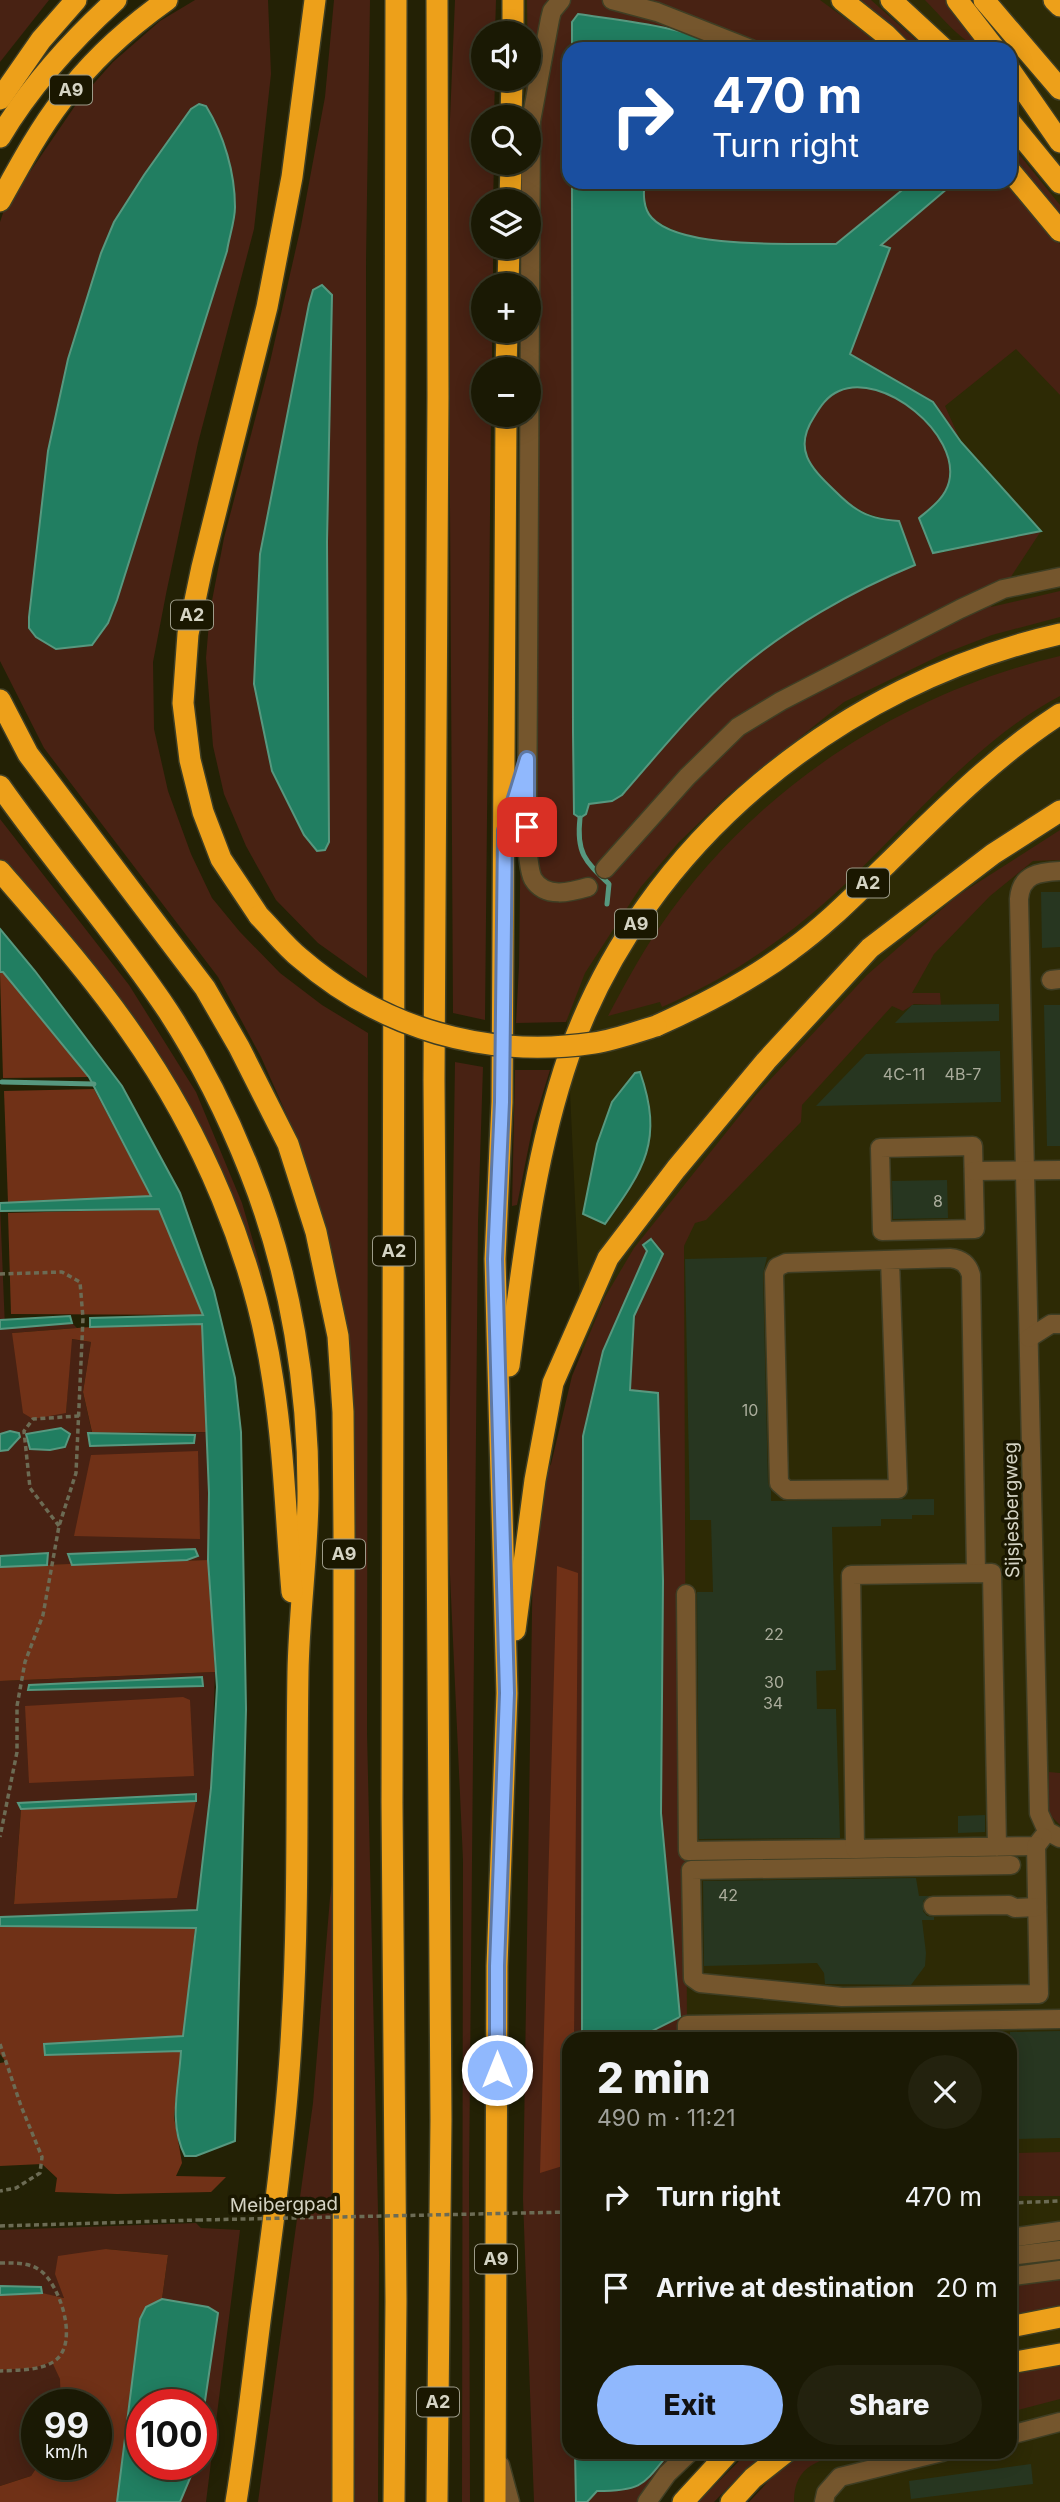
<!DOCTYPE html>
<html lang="en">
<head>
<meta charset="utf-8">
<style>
  :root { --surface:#1a1904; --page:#23220e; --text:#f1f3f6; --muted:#9fa09a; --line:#383826; --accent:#90b8fd }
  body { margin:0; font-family:Inter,sans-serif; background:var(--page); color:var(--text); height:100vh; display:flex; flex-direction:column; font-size:26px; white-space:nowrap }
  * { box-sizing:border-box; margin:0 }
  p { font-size:23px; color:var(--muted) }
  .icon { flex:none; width:38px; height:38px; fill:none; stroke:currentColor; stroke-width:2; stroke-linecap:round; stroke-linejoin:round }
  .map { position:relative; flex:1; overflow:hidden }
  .panel { position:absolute; left:562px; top:2032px; width:455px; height:427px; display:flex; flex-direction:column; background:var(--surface); border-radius:21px; box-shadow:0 4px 18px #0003,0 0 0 2px var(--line) }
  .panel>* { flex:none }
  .top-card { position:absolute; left:562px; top:42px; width:455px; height:147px; border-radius:21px; box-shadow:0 4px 18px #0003,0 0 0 2px var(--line); background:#1a4fa0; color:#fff; overflow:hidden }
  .fabs { position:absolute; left:471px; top:21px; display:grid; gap:14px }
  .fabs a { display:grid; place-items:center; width:70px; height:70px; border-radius:50%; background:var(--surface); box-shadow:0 4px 18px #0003,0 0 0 2px var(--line); font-size:35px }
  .speed { position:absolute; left:21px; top:2389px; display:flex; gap:14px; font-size:35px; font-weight:700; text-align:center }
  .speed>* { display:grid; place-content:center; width:91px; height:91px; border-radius:50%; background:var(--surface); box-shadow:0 4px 18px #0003,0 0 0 2px var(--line); line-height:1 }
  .speed small { font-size:18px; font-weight:400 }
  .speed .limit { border:10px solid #d22; background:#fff; color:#111 }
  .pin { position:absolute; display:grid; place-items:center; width:60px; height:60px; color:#fff; margin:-30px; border-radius:14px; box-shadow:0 4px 10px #0006 }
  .me { position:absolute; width:77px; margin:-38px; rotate:0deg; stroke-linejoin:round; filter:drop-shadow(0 0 5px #0008) }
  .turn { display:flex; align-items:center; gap:24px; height:147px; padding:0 35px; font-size:32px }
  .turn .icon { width:91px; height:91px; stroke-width:2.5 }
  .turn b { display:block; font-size:49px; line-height:60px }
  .round { display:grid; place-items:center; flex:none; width:74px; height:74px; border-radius:37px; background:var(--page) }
  .summary { display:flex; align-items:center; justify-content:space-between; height:119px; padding:0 35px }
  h1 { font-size:42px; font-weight:800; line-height:52px }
  .action { display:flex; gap:14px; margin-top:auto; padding:14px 35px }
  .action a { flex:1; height:80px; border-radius:42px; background:var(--accent); color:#111; font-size:28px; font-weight:800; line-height:80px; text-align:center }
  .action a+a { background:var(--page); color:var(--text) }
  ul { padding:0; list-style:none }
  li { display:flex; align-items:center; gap:21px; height:91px; padding:0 35px }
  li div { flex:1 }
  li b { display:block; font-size:26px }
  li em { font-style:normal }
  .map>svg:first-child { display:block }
</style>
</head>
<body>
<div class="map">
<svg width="1060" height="2502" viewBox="0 0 1060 2502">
  <rect width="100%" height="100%" fill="#232105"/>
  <path fill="#2d2a05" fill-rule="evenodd" d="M522,0h538v2502h-276l-2,-50h228v-413h-413l8,-193 -82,-1767h5v-46h-6zM569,49h441v133h-441z"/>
  <g fill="#482213" fill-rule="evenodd">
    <path d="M0,0h49l-49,62z"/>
    <path d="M195,0h73l3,74 -17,155 -56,214 -32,151 -13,68 1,67 14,62 23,63 21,44 28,34 40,41 42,32 46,28 -1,700 12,522 -1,247h-120l55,-399 17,-205 24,-163 -5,-396 -35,-141 -25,-78 -28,-63 -43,-80 -174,-229 -44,-87v-439l4,-12 75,-110 34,-38 47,-41zM199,104l36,104 -8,43 -110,349 -88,28 19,-177 20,-92 33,-106 13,-31 30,-47 47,-66z"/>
    <path d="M334,0h36l-4,262 1,716 -49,-35 -42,-43 -30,-54 -22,-52 -11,-48 -7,-88 4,-47 14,-73 46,-176 31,-136 24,-129zM332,295l-15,556 -13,-16 -32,-64 -18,-87z"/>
    <path d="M455,0h41l-1,33h-12v46h12l-1,38h-11v46h11l-1,38h-10v46h10v38h-10v46h9v38h-9v46h8l-6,605 -32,-7 -5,-847z"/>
    <path d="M527,0h293l45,33 17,16h-153l-157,-27v27h-3v133h3l1,550 13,82 3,-10 23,-3 10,-6c37,-41 72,-85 113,-122 50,-44 118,-82 179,-108l-15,-44c-36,-4 -58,-19 -80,-47 -14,-17 -21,-32 -8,-52 9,-15 19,-31 38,-35 41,-9 111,50 100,95 -4,15 -18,26 -30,36l21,35 101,-22 -50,76 69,-16v26l-68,18 -49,19 -99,48 -116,93 -49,47 -39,46 -55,85 -19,49 -50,1 3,-57 6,-455v-394l1,-38h2z"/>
    <path d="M856,0h15l55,49h-14z"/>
    <path d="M925,0h20l38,49c-17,-2 -45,-36 -58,-49z"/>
    <path d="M1010,143l50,62v14l-50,-60z"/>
    <path d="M645,182h267l-76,62c-55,-1 -140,8 -185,-27l-7,-19z"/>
    <path d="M955,182h52l53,62v151l-44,-46 -71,57 16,36 -28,-40 -83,-48 40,-106 -10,-2z"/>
    <path d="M1060,656v40c-85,45 -148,125 -217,190 -54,51 -113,91 -181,121l-2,-5 -52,14c16,-30 32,-60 51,-88 93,-137 240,-234 401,-272z"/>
    <path d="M0,819l129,166 67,107 46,111 18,62 13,61 -60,-167 -213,-298z"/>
    <path d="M1060,830v30l-27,1 -43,35 -56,58 -22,39h28l1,12 -27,-1 -11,7 -11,-5 -90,99 -1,17 -95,98 -11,3 -11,23 3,793h-41l-1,-5 35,-17 -19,-204 2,-232 -5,-187 -28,-4 4,-74 21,-48 6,-7 -14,-11 -44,101 -20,85 -1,603h-13v413h6l1,50h-42l-11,-303 10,-651 9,-69 9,-15 21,-88 33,-79 29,-49 122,-153 111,-120 90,-79z"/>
    <path d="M455,1062l28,5 -5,155 -9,959 1,321h-8l1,-642 -15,-329z"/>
    <path d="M515,1070h35l-17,55 -16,80 -5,1z"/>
    <path d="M0,1204l5,124 67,-5 5,5 -65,5 54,80 5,-74 20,3 -8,50 9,41h-3l104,10 1,-8 -63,-1 75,-2 3,61 -1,67 -208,6v-115l8,-1 12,-13 -10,-6 -10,3z"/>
    <path d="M215,1672l-4,116 -14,123 -197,9v-239zM195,1794l1,7 -182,103 7,-95 -3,-5z"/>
    <path d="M1049,1772l11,1v52l-11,-11z"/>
    <path d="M1060,2152v44h-50v-43z"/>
    <path d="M196,2223l5,5 39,2 -34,272h-26l16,-38h5v-36l17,-115 -10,-6 -46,-8 6,-44 -62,-6 -41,49 -65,-12v-56z"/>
    <path d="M1060,2277v29l-50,9v-31z"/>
    <path d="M52,2362l9,16v26h-24v60h2l-8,12 -31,10v-116l34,-2z"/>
    <path d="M1060,2366v33l-50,13v-38z"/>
    <path d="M670,2452h15l-43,50h-55l10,-11c44,0 47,-7 73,-39z"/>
    <path d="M748,2452h19l-21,17 -32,33h-16z"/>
    <path d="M805,2452h46c-31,8 -57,12 -57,50h-45l29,-31z"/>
  </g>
  <g fill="#703117">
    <path d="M0,972l6,2 83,103 -86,1z"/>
    <path d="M94,1089l57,108 -143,6 -4,-112z"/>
    <path d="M159,1209l44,106 -192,-1 -3,-101z"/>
    <path d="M202,1323l4,109 -118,1 4,-1 -9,-40 8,-50 -19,-3 -6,74 -33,6 -10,-6 -11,-80 78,-6z"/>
    <path d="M198,1451l2,88 -126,-3 17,-81z"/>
    <path d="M208,1560l7,112 -215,9v-115z"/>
    <path d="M557,1566l21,7 -4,466h-5v125l-29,9z"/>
    <path d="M183,1697l7,3 4,76 -165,7 -4,-77z"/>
    <path d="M196,1801l-19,97 -163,6 7,-95z"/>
    <path d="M197,1911l-23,206 8,46 -6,13 50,1 -15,15 -94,2 -62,-2 2,-14 -15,-14 -42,2v-103l6,-1 -6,-8v-134z"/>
    <path d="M106,2249l62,6 -6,44 -16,8 -6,12 -23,183h-117v-16l31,-10 8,-12h57v-60h-35l-1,-25 -8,-17 -18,6 -34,2v-75l42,-2 22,5 -9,-24 3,-18z"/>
  </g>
  <g fill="#217e61" stroke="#57987f" stroke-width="2">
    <path d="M578,14c46,7 110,13 151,35h-157v-27z"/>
    <path d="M199,104l7,2c18,29 29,67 29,101 0,14 -6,30 -8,44l-110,349 -9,23 -16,22 -36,4 -20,-12 -7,-9v-11l19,-166 20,-92 33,-106 13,-31 30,-47 47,-66z"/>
    <path d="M572,182h73c-2,11 -2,27 7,36 30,32 141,25 184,26l76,-62h43l-74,63 9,3 -40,106 83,48 28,40 80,89 -108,22 -14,-35c12,-10 26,-20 30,-36 12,-48 -67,-111 -110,-91 -12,5 -19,16 -25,26 -21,32 -4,50 20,73 7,7 15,15 24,20 12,8 27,10 41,11l16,44c-61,25 -130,64 -180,108 -41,36 -77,81 -113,122l-10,6 -23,3 -3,10 -6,4 -6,-4 -1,-82z"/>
    <path d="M322,285l10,10 -5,247 2,300 -4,8 -8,1 -13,-16 -32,-64 -18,-87 6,-130 49,-250 4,-14z"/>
    <path d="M0,929l35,42 87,115 58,107 34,98 21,87 6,54 5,277 -11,432 -39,15h-11c-17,-34 -6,-69 -4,-105l-136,4 -1,-11 139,-8 13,-108 -196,-2v-9l197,-7 14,-122 6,-101 -9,-127 1,-67 -7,-169 -112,3v-9l113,-3 -44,-106 -159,2v-8l151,-7 -62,-119 -86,-105h-3z"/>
    <path d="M640,1072c24,69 4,97 -35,152l-22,-10 14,-70 15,-42 23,-29z"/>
    <path d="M651,1239l12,15 -29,62 -4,74 28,3 5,188 -2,232 19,204 -34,17v5h-64l1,-603 20,-85 44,-100 -4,-6z"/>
    <path d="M70,1316l2,7 -72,6v-9z"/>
    <path d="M61,1428l9,6 -5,13 -15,3 -20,-1 -4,-15z"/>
    <path d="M10,1431l9,2 1,4 -12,13 -8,1v-17z"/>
    <path d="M88,1433l107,2 -1,8 -104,3z"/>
    <path d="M195,1549l3,7 -11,4 -115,5 -4,-11z"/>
    <path d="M48,1553l-1,12 -47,2v-11z"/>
    <path d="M202,1677l1,9 -175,4 1,-5z"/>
    <path d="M196,1794v7l-175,8 -3,-6z"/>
    <path d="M0,2286l41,1 1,6 -42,2z"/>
    <path d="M162,2299l46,8 10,6 -17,115v-24h-59v60h54l-16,38h-63l23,-183 6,-12z"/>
    <path d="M575,2452h95c-27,33 -27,39 -73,39l-10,11h-11z"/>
  </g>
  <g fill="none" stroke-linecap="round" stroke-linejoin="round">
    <g stroke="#57987f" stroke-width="5">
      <path d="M580,818c-4,35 5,43 29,66l-2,20"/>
      <path d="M2,1082l92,2"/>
    </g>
  </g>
  <g fill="#273620">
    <path d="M1041,892h19v55l-18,1z"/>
    <path d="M999,1004v17l-104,2 17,-18z"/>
    <path d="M1044,1005h16v141h-13z"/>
    <path d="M1000,1051l1,51 -185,4 50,-52z"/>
    <path d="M947,1180l1,38 -55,1 -1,-38z"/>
    <path d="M767,1257l-4,17 5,209 3,8v10l163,-2v16h-22v4h-31v7l-49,1 4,143 -20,1 1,38h19l4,129 -141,1 -2,-247h16l-2,-72h-21l-5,-261z"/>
    <path d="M985,1815v17l-27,1v-17z"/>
    <path d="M916,1878l3,18h10l-6,5v10l4,5 7,1v3h-12l4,33 -1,13 -14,19 -86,-1 -1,-11 -7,-10 -113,3 -1,-85z"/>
    <path d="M1060,2031v107l-50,1v-107z"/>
    <path d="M1031,2464l2,20 -122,15 -2,-18z"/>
  </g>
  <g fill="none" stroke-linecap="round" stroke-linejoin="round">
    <defs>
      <g id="minor">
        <path d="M561,0l-9,11 -2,8 -19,102 -4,729c2,8 2,22 6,29 12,20 38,13 55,8"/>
        <path d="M612,0l45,12 94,37"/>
        <path d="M605,869l82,-92 51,-50 43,-26 179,-92 43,-20 57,-12"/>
        <path d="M1060,871c-21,1 -39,3 -41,28l20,914 8,18 13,7"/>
        <path d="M1051,980l9,-1"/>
        <path d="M973,1146l2,83 -93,2 -2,-83z"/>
        <path d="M974,1171l86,-1"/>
        <path d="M890,1260l8,229 -105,1h-6l-8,-7 -5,-209 3,-7 9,-4 164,-5c11,1 18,6 21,17l5,298"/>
        <path d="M1029,1338l22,-14h9"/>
        <path d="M686,1594l2,257 167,-2"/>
        <path d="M997,1847l-5,-274 -141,2 4,274c60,-1 121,-2 181,-3l7,-9"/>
        <path d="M1011,1865l-320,5 2,108 7,5 142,14 197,-3 -3,-148"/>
        <path d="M933,1906l76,-1 6,3 22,-1"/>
        <path d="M687,2039v-14l373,-6"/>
        <path d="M1010,2238l50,-7"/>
        <path d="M1010,2256l50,-6"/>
        <path d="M1014,2276l46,-6"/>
        <path d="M1010,2435l50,-13"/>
        <path d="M500,2465l10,37"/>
        <path d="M647,2502l20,-28 23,-22"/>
        <path d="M824,2502l2,-9 14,-16 102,-25"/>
      </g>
      <g id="highway">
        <path d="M437,0l1,396 -4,684 7,1039 -4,383"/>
        <path d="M842,0l44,35 14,14"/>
        <path d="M891,0l53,49"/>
        <path d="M957,0l38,49"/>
        <path d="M984,0l76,89"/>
        <path d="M1054,0l6,6"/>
        <path d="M513,33v-33"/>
        <path d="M1010,70l50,72"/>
        <path d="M0,99l41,-59 35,-40"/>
        <path d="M511,117l1,-38"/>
        <path d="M1010,122l50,61"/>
        <path d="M0,137c31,-52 71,-96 116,-137"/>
        <path d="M1010,171l50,60"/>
        <path d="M0,201c19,-34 38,-70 62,-101 28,-38 67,-73 105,-100"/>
        <path d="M510,201l1,-38"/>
        <path d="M508,285l1,-38"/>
        <path d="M506,369l1,-38"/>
        <path d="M0,700l28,54 177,234 34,59 49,97 28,88 22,104 5,76 1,121 -1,969"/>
        <path d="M0,786c54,77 116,147 168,225 33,51 60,105 82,161 41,103 59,218 58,328 -1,58 -9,115 -10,172 -2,118 1,236 -6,353 -5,97 -18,193 -31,288 -8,63 -15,127 -25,189"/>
        <path d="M0,871c45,52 91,104 130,160 72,102 125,226 143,350 11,69 13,141 19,211"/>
        <path d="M259,916l-38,-57 -18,-47 -13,-52 -7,-57 5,-69 14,-67 65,-260 25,-130 23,-177"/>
        <path d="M656,1026c47,-21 94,-45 135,-76 35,-25 65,-56 96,-86 55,-54 108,-108 173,-150"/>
        <path d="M509,1366c14,-107 25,-209 60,-311 75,-214 274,-372 491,-421"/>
        <path d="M515,1630l20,-150 18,-97 55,-125 68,-89 90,-108 104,-113 123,-94 67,-43"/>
        <path d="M1010,2327l50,-10"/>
        <path d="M1010,2363l50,-9"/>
        <path d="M394,2502l2,-201 -4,-498 4,-1803"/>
        <path d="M495,2502l2,-536 10,-273 -12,-434 7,-157 4,-687"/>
        <path d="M683,2502l46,-50"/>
        <path d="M731,2502l22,-24 33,-26"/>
      </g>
    </defs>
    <use href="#minor" stroke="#3f3e24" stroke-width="21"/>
    <use href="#highway" stroke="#3f3e24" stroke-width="24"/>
    <g stroke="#6c6b54" stroke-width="3.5" stroke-dasharray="5 3.5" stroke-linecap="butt">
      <path d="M0,1274l62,-2 18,10 3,36 -7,155 -17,53 -16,89 -18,47 -8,44v46l-17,85"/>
      <path d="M59,1526l-29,-38 -6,-57 9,-12 46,-3"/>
      <path d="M0,2044l21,62 21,51 -2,16 -24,15 -16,3"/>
      <path d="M1010,2203l50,-2"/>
      <path d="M0,2226l198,-6"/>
      <path d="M0,2263c15,0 29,-1 41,8 19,15 37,69 16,88 -13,12 -40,11 -57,12"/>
    </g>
    <use href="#minor" stroke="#75562d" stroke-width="18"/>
    <use href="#highway" stroke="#eda01a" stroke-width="21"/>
    <defs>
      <path id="highway-bridge" d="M259,916c14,14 26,30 41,42 82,71 187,101 294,85 21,-3 42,-11 62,-17"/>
    </defs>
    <use href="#highway-bridge" stroke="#3f3e24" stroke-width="24" stroke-linecap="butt"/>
    <path stroke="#6c6b54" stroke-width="3.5" stroke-dasharray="5 3.5" stroke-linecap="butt" d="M198,2220l371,-8"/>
    <use href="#highway-bridge" stroke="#eda01a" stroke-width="21"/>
  </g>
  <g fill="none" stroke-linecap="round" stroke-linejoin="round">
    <defs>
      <path id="route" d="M497,2070v-104l10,-273 -12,-434 7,-157 3,-271 22,-72v68"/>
    </defs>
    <use href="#route" stroke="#5e78a4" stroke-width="18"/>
    <use href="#route" stroke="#90b8fd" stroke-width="12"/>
  </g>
  <g text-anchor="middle" stroke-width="7" stroke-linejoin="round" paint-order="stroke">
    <g font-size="16" fill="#aaac9b">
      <text x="904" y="1080">4C-11</text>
      <text x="963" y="1080">4B-7</text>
      <text x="938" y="1207">8</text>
      <text x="750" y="1416">10</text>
      <text x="774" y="1640">22</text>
      <text x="774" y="1688">30</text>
      <text x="773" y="1709">34</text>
      <text x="728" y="1901">42</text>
    </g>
    <g fill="#1a1700" stroke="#9d9b89" stroke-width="2">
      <rect x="50" y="75.5" width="42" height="29" rx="5"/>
      <rect x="171" y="600.5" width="42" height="29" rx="5"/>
      <rect x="847" y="868.5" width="42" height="29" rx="5"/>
      <rect x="615" y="909.5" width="42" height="29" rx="5"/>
      <rect x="373" y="1236.5" width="42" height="29" rx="5"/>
      <rect x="323" y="1539.5" width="42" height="29" rx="5"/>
      <rect x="475" y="2244.5" width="42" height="29" rx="5"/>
      <rect x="417" y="2387.5" width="42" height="29" rx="5"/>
    </g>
    <g font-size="18" font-weight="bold" fill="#d5d4c4">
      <text x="71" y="96">A9</text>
      <text x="192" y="621">A2</text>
      <text x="868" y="889">A2</text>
      <text x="636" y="930">A9</text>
      <text x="394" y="1257">A2</text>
      <text x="344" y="1560">A9</text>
      <text x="496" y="2265">A9</text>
      <text x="438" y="2408">A2</text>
    </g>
    <g font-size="19" fill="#d5d4c4" stroke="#1a1700">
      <text transform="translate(1011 1510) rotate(-91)" y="7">Sijsjesbergweg</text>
      <text transform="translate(284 2204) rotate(-1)" y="7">Meibergpad</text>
    </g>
  </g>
</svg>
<div class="fabs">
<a><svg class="icon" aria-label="sound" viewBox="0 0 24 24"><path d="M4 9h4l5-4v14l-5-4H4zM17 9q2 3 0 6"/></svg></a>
<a><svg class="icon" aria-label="search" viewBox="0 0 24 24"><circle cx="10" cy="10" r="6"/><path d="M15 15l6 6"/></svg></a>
<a><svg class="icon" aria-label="layers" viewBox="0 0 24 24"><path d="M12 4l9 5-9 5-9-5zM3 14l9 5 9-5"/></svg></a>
<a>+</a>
<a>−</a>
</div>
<div class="speed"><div>99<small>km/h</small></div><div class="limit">100</div></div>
<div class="pin" style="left:527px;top:827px;background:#d93025"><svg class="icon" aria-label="arrive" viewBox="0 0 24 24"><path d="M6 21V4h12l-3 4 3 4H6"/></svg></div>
<svg class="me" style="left:497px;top:2070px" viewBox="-20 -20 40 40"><circle r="17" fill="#90b8fd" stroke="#fff" stroke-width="3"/><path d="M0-11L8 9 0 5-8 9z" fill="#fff"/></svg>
<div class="top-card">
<div class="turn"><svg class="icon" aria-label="right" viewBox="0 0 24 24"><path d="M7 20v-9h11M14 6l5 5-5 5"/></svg><div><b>470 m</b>Turn right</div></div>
</div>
<section class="panel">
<div class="summary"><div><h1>2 min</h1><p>490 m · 11:21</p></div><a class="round"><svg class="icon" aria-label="close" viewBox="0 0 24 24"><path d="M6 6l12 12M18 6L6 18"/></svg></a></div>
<ul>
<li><svg class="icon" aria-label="right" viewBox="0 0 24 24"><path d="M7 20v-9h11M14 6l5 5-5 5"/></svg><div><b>Turn right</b></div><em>470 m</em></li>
<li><svg class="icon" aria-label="arrive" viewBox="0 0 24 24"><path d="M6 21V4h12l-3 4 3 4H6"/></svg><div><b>Arrive at destination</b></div><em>20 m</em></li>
</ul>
<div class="action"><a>Exit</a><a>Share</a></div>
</section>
</div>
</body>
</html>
